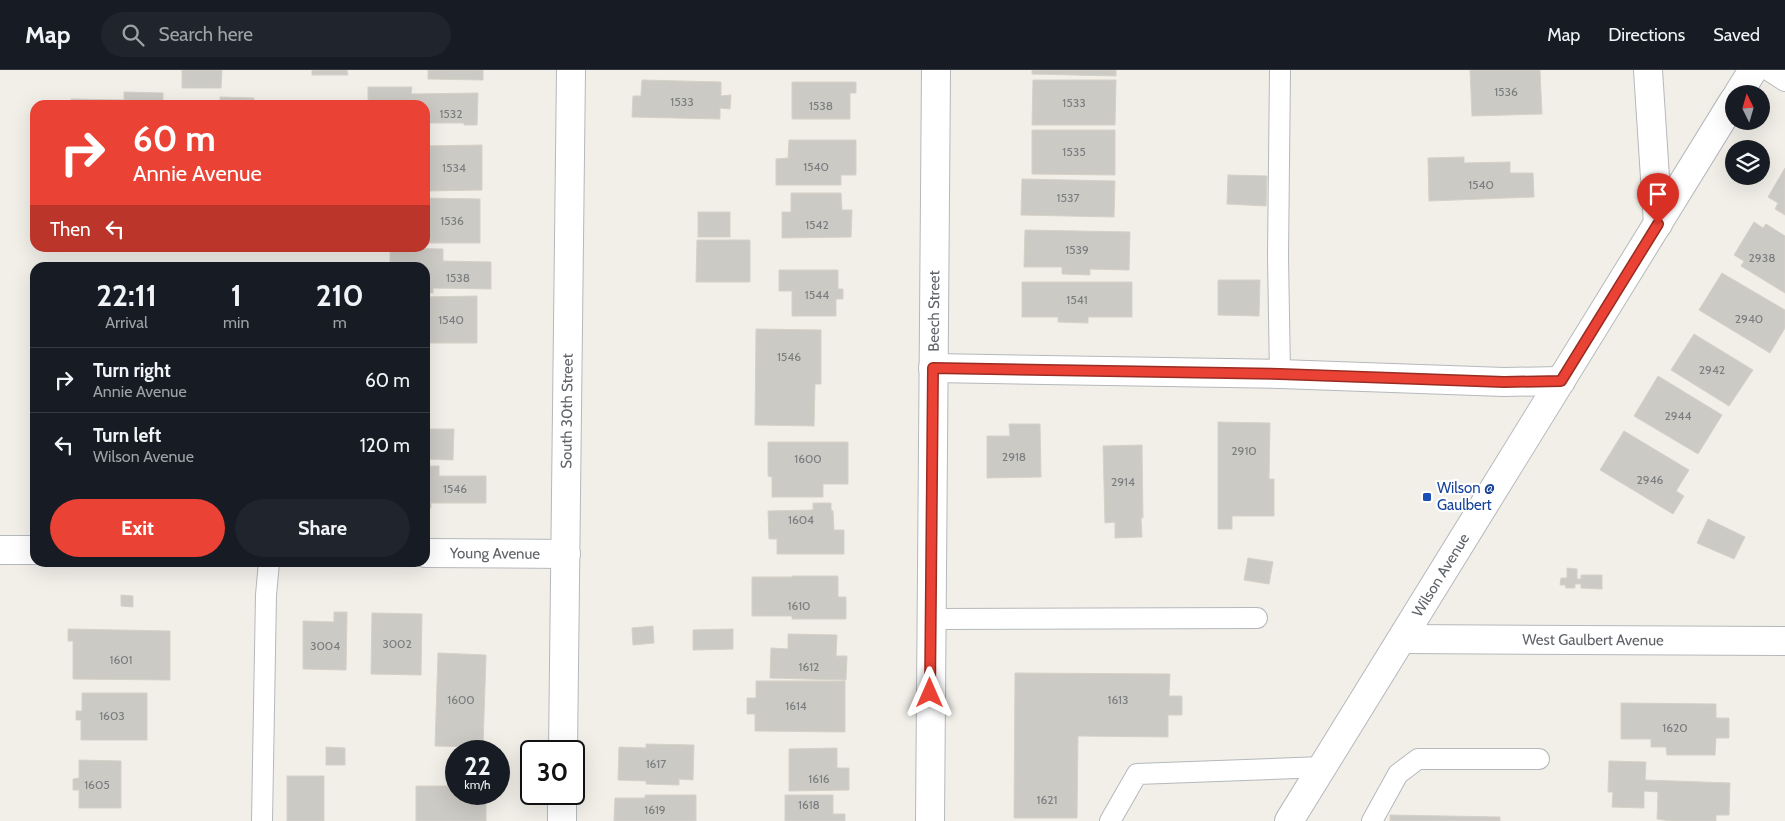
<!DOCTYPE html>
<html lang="en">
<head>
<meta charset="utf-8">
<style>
  :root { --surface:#171b24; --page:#20242c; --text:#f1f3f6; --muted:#9ea1a6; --line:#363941; --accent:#ea4335 }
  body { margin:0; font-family:Cabin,sans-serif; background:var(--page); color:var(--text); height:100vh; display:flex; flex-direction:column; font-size:19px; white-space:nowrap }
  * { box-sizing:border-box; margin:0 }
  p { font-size:16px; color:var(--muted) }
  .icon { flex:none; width:28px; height:28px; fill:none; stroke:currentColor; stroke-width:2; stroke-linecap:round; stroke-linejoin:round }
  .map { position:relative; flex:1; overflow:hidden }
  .sheet { position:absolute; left:30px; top:192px; width:400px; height:305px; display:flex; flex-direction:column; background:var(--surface); border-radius:15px; box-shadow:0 5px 20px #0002 }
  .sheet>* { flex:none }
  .guide { position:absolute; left:30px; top:30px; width:400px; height:152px; border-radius:15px; box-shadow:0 5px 20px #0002; background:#ea4335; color:#fff; overflow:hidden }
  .needle { width:32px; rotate:355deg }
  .buttons { position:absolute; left:1725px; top:15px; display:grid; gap:10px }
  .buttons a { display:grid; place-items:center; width:45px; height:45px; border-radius:50%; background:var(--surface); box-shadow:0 5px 20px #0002; font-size:25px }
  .speed { position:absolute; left:445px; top:670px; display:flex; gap:10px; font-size:25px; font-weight:700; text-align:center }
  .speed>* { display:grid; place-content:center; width:65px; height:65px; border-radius:50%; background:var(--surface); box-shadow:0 5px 20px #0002; line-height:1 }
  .speed small { font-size:12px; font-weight:400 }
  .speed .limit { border:2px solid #111; border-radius:8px; background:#fff; color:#111 }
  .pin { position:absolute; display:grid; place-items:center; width:42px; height:42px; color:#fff; margin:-51px -21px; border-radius:50% 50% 50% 0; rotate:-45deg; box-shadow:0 0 5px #0007 }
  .pin .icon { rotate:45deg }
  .me { position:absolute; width:55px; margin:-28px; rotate:0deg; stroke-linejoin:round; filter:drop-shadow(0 0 4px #0008) }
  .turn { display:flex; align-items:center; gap:18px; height:105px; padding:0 20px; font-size:22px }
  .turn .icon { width:65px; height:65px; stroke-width:2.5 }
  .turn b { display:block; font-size:35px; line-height:42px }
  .then { display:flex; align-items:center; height:48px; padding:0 20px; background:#0003; gap:10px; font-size:19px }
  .eta { display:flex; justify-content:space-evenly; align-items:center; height:85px; text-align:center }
  .eta b { font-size:30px; font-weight:700; line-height:35px }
  .action { display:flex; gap:10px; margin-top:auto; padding:10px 20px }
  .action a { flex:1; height:58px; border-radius:30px; background:var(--accent); color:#fff; font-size:20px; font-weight:700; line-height:58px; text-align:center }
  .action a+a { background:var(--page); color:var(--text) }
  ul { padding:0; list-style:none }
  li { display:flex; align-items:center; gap:15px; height:65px; padding:0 20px; border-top:1px solid var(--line) }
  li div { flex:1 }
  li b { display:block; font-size:19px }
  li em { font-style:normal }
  header { display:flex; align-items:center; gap:30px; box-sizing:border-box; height:70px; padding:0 25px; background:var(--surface); border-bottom:1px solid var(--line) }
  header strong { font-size:24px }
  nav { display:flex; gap:28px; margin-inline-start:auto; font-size:18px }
  .search { width:350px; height:45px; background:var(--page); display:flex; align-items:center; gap:12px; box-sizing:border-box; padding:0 18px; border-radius:28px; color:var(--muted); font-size:19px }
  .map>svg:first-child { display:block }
</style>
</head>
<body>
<header>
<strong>Map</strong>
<div class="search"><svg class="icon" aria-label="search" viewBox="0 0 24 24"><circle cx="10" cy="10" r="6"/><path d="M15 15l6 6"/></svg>Search here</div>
<nav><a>Map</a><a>Directions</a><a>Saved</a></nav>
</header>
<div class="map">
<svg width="1785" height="751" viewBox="0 0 1785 751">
  <rect width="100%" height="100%" fill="#f1efe8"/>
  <g fill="#cccac5" stroke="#d6d1c6">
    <path d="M182,0h40l-1,18h-39z"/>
    <path d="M312,0h35l1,5h-36z"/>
    <path d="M428,0h55v10l-55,-1z"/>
    <path d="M1032,0h84v6l-84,-2z"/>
    <path d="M1470,0h70l2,44 -70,2z"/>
    <path d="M642,10l79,2v14l10,-1 -1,14 -10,-1v11l-88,-2 1,-21h8z"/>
    <path d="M1033,10h83l-1,45h-83z"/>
    <path d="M792,12h64v11h-6v26h-58z"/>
    <path d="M368,17h44l-1,7 67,-1 -1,32h-13v-2h-39v-18h-57z"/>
    <path d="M124,22l39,1v12h-92v-6l53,1z"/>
    <path d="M220,27l34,1v7h-34z"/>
    <path d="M1032,60h83v45l-83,-1z"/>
    <path d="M789,70h67v35h-15v10h-65v-26l12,-1z"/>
    <path d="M482,75v45l-57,1v-45z"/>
    <path d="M1464,87v6l46,-1v11h23l1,24 -105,4 -1,-43z"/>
    <path d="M1785,98v47l-10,-6 3,-6 -10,-6z"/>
    <path d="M1228,105l39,1 -1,30 -39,-2z"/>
    <path d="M1022,109l93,2 -1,36 -93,-2z"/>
    <path d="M791,123h50l1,17h10l-1,27 -69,1v-26h9z"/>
    <path d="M425,128l55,1v44h-55z"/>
    <rect x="698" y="142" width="32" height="25"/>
    <path d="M1754,152l9,6 3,-4 19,12v57l-44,-27 3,-5 -10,-6z"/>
    <path d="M1025,160l105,2 -1,38 -39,-1v6l-28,-1v-7h-38z"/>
    <path d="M697,170h53v42h-54z"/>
    <path d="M390,178l53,1v12l48,1v27l-58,-1v5h-8v-25h-35z"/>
    <path d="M779,200h59v19h5v10h-7v17h-44v-25h-13z"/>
    <path d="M1722,203l63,37v18l-15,25 -71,-43z"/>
    <path d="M1218,210h42l-1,36 -41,-1z"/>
    <path d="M1022,212h110v35h-44v6l-30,-1v-5h-36z"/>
    <path d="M477,226v47h-52v-46z"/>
    <path d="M756,259l65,1v54h-6l-1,42 -59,-1z"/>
    <path d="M1694,264l59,36 -24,36 -58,-36z"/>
    <path d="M1658,306l64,39 -24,39 -64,-38z"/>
    <path d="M1218,352l52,1 -1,56h5v37h-42v13h-14z"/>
    <path d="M1009,354h31l1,53 -54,1v-42h23z"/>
    <path d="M425,359h29l-1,31 -28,-1z"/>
    <path d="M1624,361l65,39 -13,21 8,5 -11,18 -73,-44z"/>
    <path d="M768,372h80v42h-25v13h-51v-20l-4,-1z"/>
    <path d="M1142,375l1,73h-2l1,19 -27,1v-16l-10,1 -2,-77z"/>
    <path d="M425,396h14v10h47v27h-55v5h-6z"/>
    <path d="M813,433h18v7l2,1 1,19h10v24h-67v-15h-8l-1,-28 45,-1z"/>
    <path d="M1708,449l37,18 -11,22 -37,-16z"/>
    <path d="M1248,488l25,4 -4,22 -25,-4z"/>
    <path d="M1567,498l10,1v10h4v-4h21v14l-21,-1v-4h-6v4h-9l-1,-3h-5l1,-7h6z"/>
    <path d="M792,506h46v21h8v22h-54v-3h-40v-39h40z"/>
    <path d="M121,525l12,1v11l-12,-1z"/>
    <path d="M334,542h13l-1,58 -43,-1v-48l31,1z"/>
    <path d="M372,543l50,1 -1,61 -50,-1z"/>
    <path d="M653,556l1,17 -21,2 -1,-17z"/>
    <path d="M68,559l102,2v49l-97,-1v-38h-5z"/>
    <path d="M733,559v20l-40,1v-20z"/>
    <path d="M788,564l49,1 -1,21h11l-1,24 -76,-2 1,-30 17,1z"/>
    <path d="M438,583l48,2 -3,92 -48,-1z"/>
    <path d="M1015,603l155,1 -1,22h13v19h-14v22l-90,-1 -1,82h-63z"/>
    <path d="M756,611h89v51l-90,-1v-17h-8v-16h9z"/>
    <path d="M82,623h65v47h-66v-20h-5v-9h6z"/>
    <path d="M1621,633l95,1v14h13v20h-13l-1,17h-48l-1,-8h-15v-8h-30z"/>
    <path d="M646,674l48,1 -1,35 -14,-1v6l-33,-1v-3l-28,-1 1,-33 27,1z"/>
    <path d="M326,677l19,1v17h-19z"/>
    <path d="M837,678v20h12v22l-60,1v-42z"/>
    <path d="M79,690l42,1v47h-42v-18h-6v-11l6,-1z"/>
    <path d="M1609,691l37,1 -1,18 85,3 -1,32h-13v6h-45l-14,-2 1,-27 -14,-1v17l-32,-1 1,-15h-5z"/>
    <rect x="287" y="706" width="37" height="45"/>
    <path d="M416,716h40v8h30v27h-70z"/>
    <path d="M645,725h51v26h-82l1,-23h30z"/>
    <path d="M785,725h48v19h12v7h-60z"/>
    <path d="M1390,745l110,2v4h-110z"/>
  </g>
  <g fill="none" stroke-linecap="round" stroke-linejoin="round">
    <defs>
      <g id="service">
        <path d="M1768,0l17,11"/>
        <path d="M1280,304l-2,-117 2,-187"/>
        <path d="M931,549l326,-1"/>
        <path d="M262,751l4,-226 3,-33"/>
        <path d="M1110,751l27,-47 186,-7"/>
        <path d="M1372,751l26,-47 20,-15h121"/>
      </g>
      <g id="minor">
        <path d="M1648,0l10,154"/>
        <path d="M933,298l347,6 224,8 57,-1"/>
        <path d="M0,480h35"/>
        <path id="s1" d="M425,483l141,1"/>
        <path id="s2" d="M1402,569l383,2"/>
        <path id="s3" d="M563,681l8,-681"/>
        <path d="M562,751v-27"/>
        <path id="s4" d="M930,751l6,-751"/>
      </g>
      <g id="tertiary">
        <path d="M1738,24l15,-24"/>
        <path id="s5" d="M1289,751l445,-721"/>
      </g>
    </defs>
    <use href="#service" stroke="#b5b8bc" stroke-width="22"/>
    <use href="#minor" stroke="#b5b8bc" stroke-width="30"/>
    <use href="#tertiary" stroke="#b5b8bc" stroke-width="30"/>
    <use href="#service" stroke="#fff" stroke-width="20"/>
    <use href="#minor" stroke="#fff" stroke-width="28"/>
    <use href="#tertiary" stroke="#fff" stroke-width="28"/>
  </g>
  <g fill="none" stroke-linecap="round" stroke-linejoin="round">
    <defs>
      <path id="route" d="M930,623l3,-325 347,6 224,8 57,-1 97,-157"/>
    </defs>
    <use href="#route" stroke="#982c22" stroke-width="12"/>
    <use href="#route" stroke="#ea4335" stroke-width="9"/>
  </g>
  <rect fill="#1a4fb4" stroke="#fff" stroke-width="2" x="1422" y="422" width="10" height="10" rx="2.5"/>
  <g text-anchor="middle" stroke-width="4.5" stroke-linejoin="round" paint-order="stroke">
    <g font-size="12" fill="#7a7d7f">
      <text x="1506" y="26">1536</text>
      <text x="682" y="36">1533</text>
      <text x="1074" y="37">1533</text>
      <text x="821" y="40">1538</text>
      <text x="451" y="48">1532</text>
      <text x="1074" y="86">1535</text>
      <text x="816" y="101">1540</text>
      <text x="454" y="102">1534</text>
      <text x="1481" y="119">1540</text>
      <text x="1068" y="132">1537</text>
      <text x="452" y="155">1536</text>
      <text x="817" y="159">1542</text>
      <text x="1077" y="184">1539</text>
      <text x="1762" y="192">2938</text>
      <text x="458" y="212">1538</text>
      <text x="817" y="229">1544</text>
      <text x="1077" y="234">1541</text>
      <text x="1749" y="253">2940</text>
      <text x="451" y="254">1540</text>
      <text x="789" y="291">1546</text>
      <text x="1712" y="304">2942</text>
      <text x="1678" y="350">2944</text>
      <text x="1244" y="385">2910</text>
      <text x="1014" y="391">2918</text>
      <text x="808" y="393">1600</text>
      <text x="1650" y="414">2946</text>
      <text x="1123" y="416">2914</text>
      <text x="455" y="423">1546</text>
      <text x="801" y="454">1604</text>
      <text x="799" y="540">1610</text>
      <text x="397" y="578">3002</text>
      <text x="325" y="580">3004</text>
      <text x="121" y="594">1601</text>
      <text x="809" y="601">1612</text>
      <text x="461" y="634">1600</text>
      <text x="1118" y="634">1613</text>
      <text x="796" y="640">1614</text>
      <text x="112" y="650">1603</text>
      <text x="1675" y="662">1620</text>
      <text x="656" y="698">1617</text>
      <text x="819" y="713">1616</text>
      <text x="97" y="719">1605</text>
      <text x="1047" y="734">1621</text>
      <text x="809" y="739">1618</text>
      <text x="655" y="744">1619</text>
    </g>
    <g font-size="15" fill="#5f6368" stroke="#fff">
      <text dy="5" stroke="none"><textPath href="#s4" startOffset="510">Beech Street</textPath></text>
      <text dy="5" stroke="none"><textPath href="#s3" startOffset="340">South 30th Street</textPath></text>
      <text dy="5" stroke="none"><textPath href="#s1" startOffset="70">Young Avenue</textPath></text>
      <text dy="5" stroke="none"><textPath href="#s5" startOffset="289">Wilson Avenue</textPath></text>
      <text dy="5" stroke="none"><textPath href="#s2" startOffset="191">West Gaulbert Avenue</textPath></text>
    </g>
    <g font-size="15" fill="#164399" stroke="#fff" text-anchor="start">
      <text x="1437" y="423">Wilson @<tspan x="1437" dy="17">Gaulbert</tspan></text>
    </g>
  </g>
</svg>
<div class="buttons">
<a><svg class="needle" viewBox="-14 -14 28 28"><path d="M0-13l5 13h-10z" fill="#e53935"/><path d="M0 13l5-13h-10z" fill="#9ea1a6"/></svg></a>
<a><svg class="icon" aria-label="layers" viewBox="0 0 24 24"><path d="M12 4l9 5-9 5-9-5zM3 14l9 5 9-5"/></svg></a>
</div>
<div class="speed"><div>22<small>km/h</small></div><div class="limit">30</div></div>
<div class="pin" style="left:1658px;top:154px;background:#d93025"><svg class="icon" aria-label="arrive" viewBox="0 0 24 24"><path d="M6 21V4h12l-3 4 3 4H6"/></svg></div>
<svg class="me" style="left:930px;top:623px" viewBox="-20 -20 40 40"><path d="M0-17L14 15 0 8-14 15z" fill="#ea4335" stroke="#fff" stroke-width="4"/></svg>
<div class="guide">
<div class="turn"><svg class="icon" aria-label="right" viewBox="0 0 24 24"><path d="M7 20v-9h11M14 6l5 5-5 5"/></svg><div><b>60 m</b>Annie Avenue</div></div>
<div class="then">Then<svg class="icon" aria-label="left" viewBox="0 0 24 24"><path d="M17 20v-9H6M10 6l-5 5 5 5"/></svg></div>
</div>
<section class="sheet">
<div class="eta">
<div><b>22:11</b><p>Arrival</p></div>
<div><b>1</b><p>min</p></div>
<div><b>210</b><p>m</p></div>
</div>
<ul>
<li><svg class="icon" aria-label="right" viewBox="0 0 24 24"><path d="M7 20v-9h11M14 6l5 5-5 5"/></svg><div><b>Turn right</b><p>Annie Avenue</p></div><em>60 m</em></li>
<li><svg class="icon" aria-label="left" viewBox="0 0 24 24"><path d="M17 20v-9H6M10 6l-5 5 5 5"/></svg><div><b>Turn left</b><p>Wilson Avenue</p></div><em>120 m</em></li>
</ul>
<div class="action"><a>Exit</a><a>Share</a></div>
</section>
</div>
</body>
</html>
